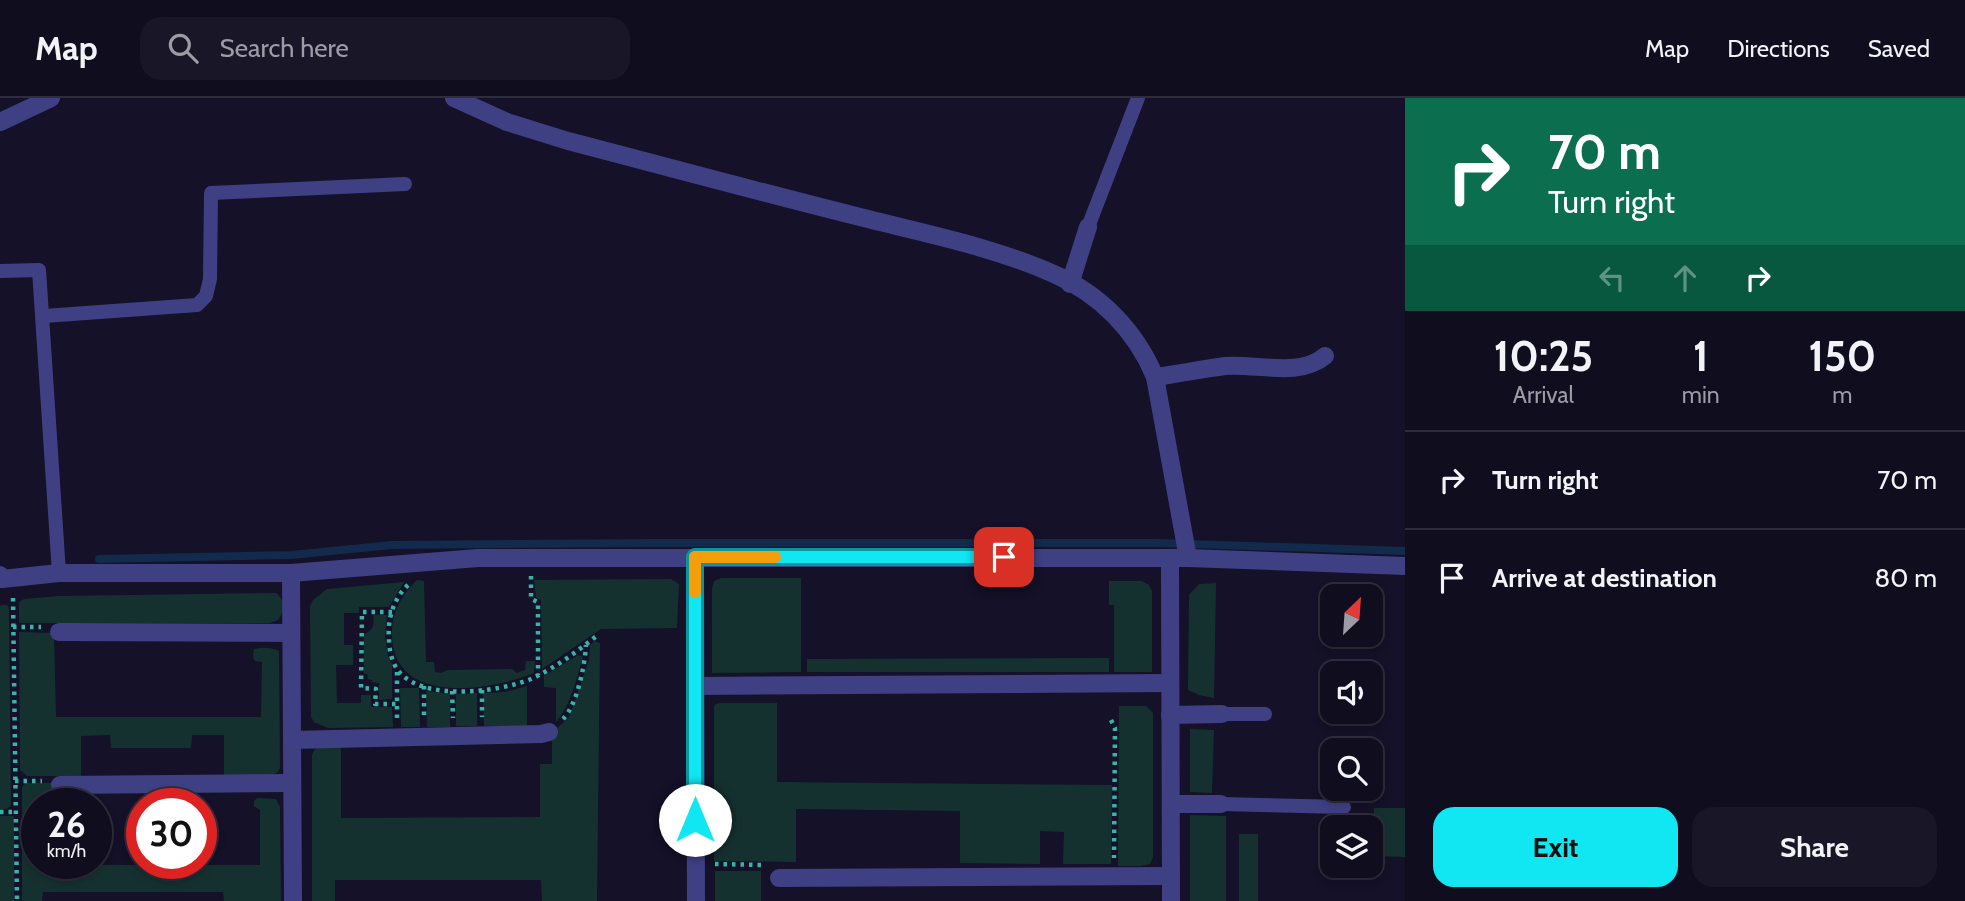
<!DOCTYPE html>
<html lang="en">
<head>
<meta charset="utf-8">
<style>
  :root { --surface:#0f0d1e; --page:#181627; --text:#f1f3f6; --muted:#9b9ca4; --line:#2f2d3c; --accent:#11e7f2 }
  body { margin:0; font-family:Cabin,sans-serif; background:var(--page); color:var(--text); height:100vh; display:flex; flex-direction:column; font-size:26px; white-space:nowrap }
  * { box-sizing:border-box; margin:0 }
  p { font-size:23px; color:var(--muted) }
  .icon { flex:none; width:38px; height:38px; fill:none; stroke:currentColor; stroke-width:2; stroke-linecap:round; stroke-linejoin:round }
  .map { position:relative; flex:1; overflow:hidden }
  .drawer { display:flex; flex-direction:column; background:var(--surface); width:560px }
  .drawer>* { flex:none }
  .top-card { background:#0b6e4f; color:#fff; overflow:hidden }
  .needle { width:46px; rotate:25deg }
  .controls { position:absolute; left:1320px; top:486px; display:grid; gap:14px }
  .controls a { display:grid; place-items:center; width:63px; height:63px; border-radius:14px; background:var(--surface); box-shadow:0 4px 10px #0003,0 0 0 2px var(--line); font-size:35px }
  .speed { position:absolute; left:21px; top:690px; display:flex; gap:14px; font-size:35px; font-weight:700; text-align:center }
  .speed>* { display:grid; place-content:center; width:91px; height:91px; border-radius:50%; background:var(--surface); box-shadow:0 4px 10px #0003,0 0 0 2px var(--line); line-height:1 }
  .speed small { font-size:18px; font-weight:400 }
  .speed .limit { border:10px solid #d22; background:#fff; color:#111 }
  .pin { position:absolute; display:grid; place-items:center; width:60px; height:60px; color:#fff; margin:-30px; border-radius:14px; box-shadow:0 4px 10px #0006 }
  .me { position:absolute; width:77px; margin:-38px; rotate:0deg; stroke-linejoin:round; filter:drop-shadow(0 0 5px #0008) }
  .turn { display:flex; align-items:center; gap:24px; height:147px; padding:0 28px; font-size:32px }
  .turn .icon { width:91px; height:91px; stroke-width:2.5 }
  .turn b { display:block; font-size:49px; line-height:60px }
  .lanes { display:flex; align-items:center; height:66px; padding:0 28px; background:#0003; justify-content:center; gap:35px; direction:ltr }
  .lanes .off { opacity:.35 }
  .eta { display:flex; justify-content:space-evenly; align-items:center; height:119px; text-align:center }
  .eta b { font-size:42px; font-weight:700; line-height:49px }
  .primary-button { display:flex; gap:14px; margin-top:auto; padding:14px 28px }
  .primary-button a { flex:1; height:80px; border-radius:21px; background:var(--accent); color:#111; font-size:28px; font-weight:700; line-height:80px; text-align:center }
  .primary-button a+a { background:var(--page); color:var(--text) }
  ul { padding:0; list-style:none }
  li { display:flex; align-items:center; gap:21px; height:98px; padding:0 28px; border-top:2px solid var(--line) }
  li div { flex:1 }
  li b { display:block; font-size:26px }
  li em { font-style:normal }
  header { display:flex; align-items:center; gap:42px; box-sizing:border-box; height:98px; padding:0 35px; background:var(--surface); border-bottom:2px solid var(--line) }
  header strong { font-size:33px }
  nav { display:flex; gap:38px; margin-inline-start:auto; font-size:24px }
  .search { width:490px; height:63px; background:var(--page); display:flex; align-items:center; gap:18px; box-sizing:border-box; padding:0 24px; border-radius:21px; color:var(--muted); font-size:26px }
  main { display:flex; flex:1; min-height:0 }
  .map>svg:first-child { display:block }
</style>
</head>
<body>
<header>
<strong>Map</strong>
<div class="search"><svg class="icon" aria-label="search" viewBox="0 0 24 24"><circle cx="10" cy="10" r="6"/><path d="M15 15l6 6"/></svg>Search here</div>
<nav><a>Map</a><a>Directions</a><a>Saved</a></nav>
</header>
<main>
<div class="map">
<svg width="1405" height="803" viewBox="0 0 1405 803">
  <rect width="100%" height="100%" fill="#141128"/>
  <g fill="#15312f">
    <path d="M721,480h80v94l-89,1v-84l2,-8z"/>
    <path d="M671,481l8,5 -2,44 -76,1 -59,40 -1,-69 -5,-2 -2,-18z"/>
    <path d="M417,482l7,1 2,81h8l1,10 6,1 7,-3 64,-1 5,4 8,-3 1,-9h9l-1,12c-44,18 -139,33 -142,-36 -1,-24 9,-41 25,-57z"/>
    <path d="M1109,483h33l7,4 3,6v81h-38v-67h-5z"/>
    <path d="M404,484l-15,25h-30v6h-15v32h9v20h-17l1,38h24v-8h10v12h21l1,20 -65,1 -14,-6 -3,-5 -1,-111 3,-6 14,-11z"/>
    <path d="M1216,485l-2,115 -15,-3 -11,-5 1,-95 10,-11z"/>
    <path d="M276,495c10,8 9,17 2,27l-8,3h-251v-21l5,-3 35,-3z"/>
    <path d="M2,507h5l2,4 2,196 -4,4h-7v-203z"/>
    <path d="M373,517h14l-2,22 3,19 4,9v34l-13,1v-17l-7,-1v-2l-4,-1 -1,-5h-3v-40c9,-3 11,-10 9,-19z"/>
    <path d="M19,534l35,1 2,84h205l1,-55 -7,-1 -2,-3 1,-9c10,-2 16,-2 25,2l1,117 -3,5 -9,3h-44v-41h-32l-1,13h-80l-1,-13 -29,1v40h-54l-7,-6z"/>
    <path d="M594,543l6,2 -3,258h-55l-1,-21h-206v21h-23v-146l3,-6 10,-3h16v72l199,-1v-53h12v-31l17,-16 20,-57 1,-14z"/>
    <path d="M578,557l5,2c-7,23 -12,48 -27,65v-34l-12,-1v-11z"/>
    <path d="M1109,560v14h-302v-13z"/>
    <path d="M527,588v40h-43l-1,-33 22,-1z"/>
    <path d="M400,590h19l1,39h-19z"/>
    <path d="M426,593l24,3v33h-23z"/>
    <path d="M477,595v33h-21v-32z"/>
    <path d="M720,605h57v79l335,3 -1,79h-48l1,-32 -24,-1v33l-80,-1v-52l-164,-2v53l-82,-1v-154l2,-3z"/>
    <path d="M1119,608h27l7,7v144l-3,7 -9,2h-23z"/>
    <path d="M1190,631l24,1 -2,63 -22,-1z"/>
    <path d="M26,685h27v20h-16v60h16l1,2h206v-55l-6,-4v-5l3,-3 19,1 4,8 1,94h-57l-1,-9h-180l-1,9h-20v-114z"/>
    <path d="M1374,710h31v49l-31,-1z"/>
    <path d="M1190,717l36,1v85h-36z"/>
    <rect x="0" y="718" width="14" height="85"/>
    <rect x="1239" y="736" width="19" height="67"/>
    <rect x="715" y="773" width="46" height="30"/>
  </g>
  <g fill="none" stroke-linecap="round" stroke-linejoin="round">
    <path stroke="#122a4b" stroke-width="8" d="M99,461l192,-4 101,-10 259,-2h508l246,8"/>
    <g stroke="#37b4a6" stroke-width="4.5" stroke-dasharray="3.5 5" stroke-linecap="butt">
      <path d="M531,478v23l7,3v73"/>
      <path d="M408,487c-14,13 -21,34 -19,54 0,11 3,26 12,35 27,27 98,18 130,5 24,-11 47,-28 68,-45"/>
      <path d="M13,500l4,303"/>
      <path d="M392,514h-30l-1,76 15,1 -1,15h22"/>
      <path d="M13,529h28"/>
      <path d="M424,588v31"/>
      <path d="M482,592v27"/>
      <path d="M452,593l1,27"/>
      <path d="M397,620v-47"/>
      <path d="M563,621c14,-14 22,-54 23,-74"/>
      <path d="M1111,622l4,8 -1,130"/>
      <path d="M15,683h27"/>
      <path d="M0,714h16"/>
      <path d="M715,766l47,1 3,2"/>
    </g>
    <g stroke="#3f4084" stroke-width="14">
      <path d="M1088,129l50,-129"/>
      <path d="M0,173l39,-1 20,303"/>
      <path d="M44,218l153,-11 9,-9 4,-17 1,-86 194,-9"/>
      <path d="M1222,616h43"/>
      <path d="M1221,706l123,3"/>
    </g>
    <g stroke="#3f4084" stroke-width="18">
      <path d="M454,0l53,24 61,19c96,25 192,51 288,75 66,17 135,30 198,58 46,20 82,57 101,103l33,181"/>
      <path d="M0,24l51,-24"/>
      <path d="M1070,186l18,-57"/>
      <path d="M1155,279c23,-3 47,-8 70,-11 31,-3 74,12 100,-10"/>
      <path d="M695,459l1,344"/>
      <path d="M1170,461l1,342"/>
      <path d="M291,475l2,328"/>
      <path d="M0,477l2,4 57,-6h232l187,-15h710l217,8"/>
      <path d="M59,534l232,1"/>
      <path d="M695,588l475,-3"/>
      <path d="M1170,617l52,-1"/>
      <path d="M292,642l249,-6 8,-2"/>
      <path d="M60,687l232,-2"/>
      <path d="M1171,706h50"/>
      <path d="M779,780l392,-2"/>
    </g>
  </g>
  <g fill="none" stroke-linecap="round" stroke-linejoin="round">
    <defs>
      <path id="route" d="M695,722v-263h309"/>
    </defs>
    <use href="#route" stroke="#0b969d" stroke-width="18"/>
    <use href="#route" stroke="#11e7f2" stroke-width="12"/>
    <path stroke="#f59e0b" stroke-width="12" d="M695,494v-35h80"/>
  </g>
</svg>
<div class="controls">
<a><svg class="needle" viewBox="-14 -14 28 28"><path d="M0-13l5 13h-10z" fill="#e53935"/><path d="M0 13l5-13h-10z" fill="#9b9ca4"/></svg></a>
<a><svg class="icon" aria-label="sound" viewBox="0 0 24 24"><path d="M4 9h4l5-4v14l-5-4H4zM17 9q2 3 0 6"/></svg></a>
<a><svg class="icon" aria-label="search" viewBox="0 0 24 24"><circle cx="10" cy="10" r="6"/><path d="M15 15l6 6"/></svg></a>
<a><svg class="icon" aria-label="layers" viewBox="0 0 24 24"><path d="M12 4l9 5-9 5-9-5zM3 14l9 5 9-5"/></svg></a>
</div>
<div class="speed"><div>26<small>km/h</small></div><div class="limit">30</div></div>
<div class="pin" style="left:1004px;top:459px;background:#d93025"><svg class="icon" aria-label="arrive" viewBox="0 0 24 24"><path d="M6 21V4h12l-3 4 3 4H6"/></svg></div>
<svg class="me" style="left:695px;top:722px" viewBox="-20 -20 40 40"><circle r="19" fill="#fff"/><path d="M0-13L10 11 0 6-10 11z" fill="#11e7f2"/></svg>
</div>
<section class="drawer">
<div class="top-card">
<div class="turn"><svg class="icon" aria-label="right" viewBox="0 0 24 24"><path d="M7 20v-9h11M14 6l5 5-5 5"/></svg><div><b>70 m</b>Turn right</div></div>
<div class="lanes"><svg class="icon off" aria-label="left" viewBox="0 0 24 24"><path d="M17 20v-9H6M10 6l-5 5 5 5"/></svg><svg class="icon off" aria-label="ahead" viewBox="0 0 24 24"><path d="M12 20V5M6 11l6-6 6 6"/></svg><svg class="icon" aria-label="right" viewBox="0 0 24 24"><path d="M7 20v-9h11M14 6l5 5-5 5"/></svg></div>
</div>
<div class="eta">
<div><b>10:25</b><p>Arrival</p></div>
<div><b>1</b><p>min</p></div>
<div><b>150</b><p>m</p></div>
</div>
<ul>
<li><svg class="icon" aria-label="right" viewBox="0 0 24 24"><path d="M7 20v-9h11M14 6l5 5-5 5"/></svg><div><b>Turn right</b></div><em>70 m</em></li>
<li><svg class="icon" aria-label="arrive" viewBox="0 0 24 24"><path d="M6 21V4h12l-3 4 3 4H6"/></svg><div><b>Arrive at destination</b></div><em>80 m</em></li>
</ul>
<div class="primary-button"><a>Exit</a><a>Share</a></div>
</section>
</main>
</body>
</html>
